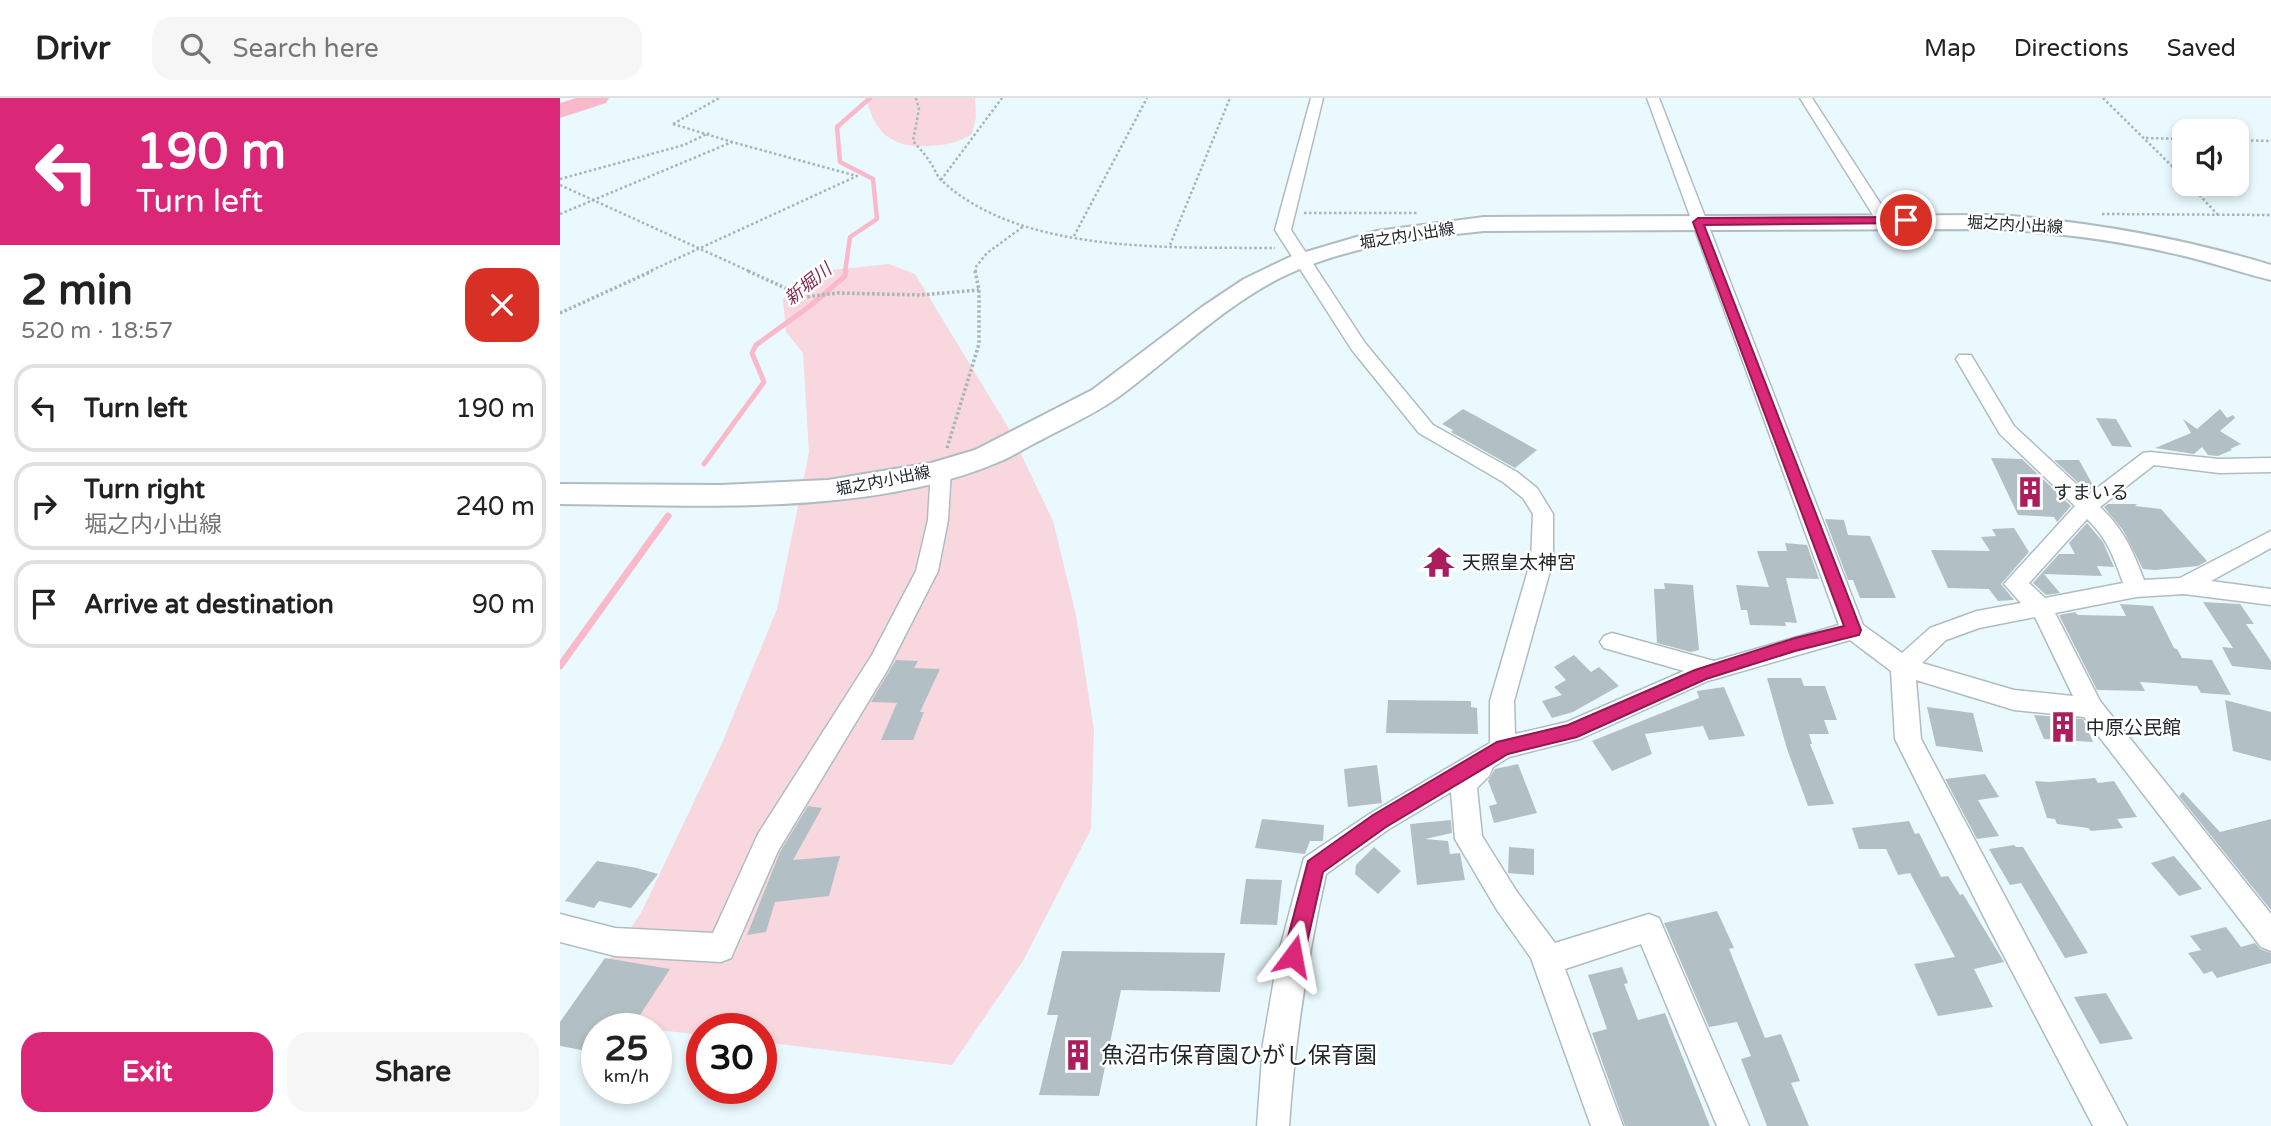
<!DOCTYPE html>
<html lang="en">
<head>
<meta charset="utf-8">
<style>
  :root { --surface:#fff; --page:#f6f6f6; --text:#222; --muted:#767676; --line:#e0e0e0; --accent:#db2777 }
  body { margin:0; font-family:"Varela Round","Noto Sans JP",sans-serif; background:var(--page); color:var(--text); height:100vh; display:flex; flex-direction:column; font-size:26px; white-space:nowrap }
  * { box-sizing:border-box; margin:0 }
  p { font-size:23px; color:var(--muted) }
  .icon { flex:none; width:38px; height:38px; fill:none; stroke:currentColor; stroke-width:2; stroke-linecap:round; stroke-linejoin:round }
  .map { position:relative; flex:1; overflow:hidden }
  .drawer { display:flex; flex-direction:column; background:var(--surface); width:560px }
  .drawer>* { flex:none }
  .hud { background:#db2777; color:#fff; overflow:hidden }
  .fabs { position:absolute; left:1612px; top:21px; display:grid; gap:14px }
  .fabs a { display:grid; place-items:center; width:77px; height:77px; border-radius:14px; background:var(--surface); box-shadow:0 4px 10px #0003; font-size:35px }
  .speed { position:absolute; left:21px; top:915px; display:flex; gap:14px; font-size:35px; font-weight:700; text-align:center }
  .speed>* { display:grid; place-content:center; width:91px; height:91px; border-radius:50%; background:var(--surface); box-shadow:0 4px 10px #0003; line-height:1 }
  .speed small { font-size:18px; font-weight:400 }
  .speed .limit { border:10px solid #d22; background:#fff; color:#111 }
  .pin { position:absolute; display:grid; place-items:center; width:60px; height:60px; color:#fff; margin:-30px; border:4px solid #fff; border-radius:50%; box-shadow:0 2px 7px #0007 }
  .me { position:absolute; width:77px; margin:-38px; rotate:13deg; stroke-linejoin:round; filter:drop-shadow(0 0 5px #0008) }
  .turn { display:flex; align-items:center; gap:24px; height:147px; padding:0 21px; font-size:32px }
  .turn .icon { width:91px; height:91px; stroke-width:2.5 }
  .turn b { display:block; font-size:49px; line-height:60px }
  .round { display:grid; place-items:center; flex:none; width:74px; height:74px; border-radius:21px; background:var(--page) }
  .overview { display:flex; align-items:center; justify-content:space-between; height:119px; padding:0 21px }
  h1 { font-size:42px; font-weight:700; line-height:52px }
  .action { display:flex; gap:14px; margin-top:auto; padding:14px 21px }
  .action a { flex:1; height:80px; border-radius:21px; background:var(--accent); color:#fff; font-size:28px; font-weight:700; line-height:80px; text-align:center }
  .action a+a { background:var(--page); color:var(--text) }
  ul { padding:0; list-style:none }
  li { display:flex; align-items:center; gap:21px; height:88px; margin:0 14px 10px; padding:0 7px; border:4px solid var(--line); border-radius:21px }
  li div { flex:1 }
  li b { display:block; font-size:26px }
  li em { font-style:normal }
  header { display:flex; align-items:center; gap:42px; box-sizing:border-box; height:98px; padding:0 35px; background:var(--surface); border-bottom:2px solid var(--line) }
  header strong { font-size:33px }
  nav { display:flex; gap:38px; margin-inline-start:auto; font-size:24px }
  .search { width:490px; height:63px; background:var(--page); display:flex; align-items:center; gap:18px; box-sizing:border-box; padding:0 24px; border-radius:21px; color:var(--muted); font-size:26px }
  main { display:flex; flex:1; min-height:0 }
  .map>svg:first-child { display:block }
</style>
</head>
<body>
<header>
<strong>Drivr</strong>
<div class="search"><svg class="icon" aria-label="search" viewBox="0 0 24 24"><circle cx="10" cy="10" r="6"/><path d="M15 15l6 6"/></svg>Search here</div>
<nav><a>Map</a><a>Directions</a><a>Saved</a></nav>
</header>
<main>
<section class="drawer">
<div class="hud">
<div class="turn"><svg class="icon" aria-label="left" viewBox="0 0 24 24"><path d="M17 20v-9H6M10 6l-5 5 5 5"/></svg><div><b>190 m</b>Turn left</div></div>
</div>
<div class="overview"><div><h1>2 min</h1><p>520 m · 18:57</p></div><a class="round" style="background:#d93025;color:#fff"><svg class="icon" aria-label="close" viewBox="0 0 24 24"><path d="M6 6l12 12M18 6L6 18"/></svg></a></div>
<ul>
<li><svg class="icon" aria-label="left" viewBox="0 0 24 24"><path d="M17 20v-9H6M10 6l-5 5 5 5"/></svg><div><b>Turn left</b></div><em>190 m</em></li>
<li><svg class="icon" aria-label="right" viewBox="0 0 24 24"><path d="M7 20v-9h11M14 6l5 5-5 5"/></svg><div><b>Turn right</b><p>堀之内小出線</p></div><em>240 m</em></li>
<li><svg class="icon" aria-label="arrive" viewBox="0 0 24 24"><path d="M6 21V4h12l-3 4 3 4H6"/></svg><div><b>Arrive at destination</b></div><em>90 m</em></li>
</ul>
<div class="action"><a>Exit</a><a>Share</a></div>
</section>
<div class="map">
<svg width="1711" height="1028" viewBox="0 0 1711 1028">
  <rect width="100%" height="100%" fill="#eaf9fe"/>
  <g fill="#f8d7df">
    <path d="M306,0h109l1,19 -4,17c-14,9 -27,11 -43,12 -37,2 -54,-12 -63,-48z"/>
    <path d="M329,166l26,10 93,153 45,94 23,94 18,115 -3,99 -68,132 -71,104 -191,-23v-13h-59v6l-69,-8 -51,-28 59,-86 81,-170 55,-134 32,-157 -6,-99 -17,-21 -3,-32 10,-17 19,-11z"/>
  </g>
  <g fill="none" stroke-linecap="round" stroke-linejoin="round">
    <path stroke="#fab9cb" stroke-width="4.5" d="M285,174l5,-35 27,-18 -4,-40 -33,-17 -3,-35 33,-29"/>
    <path stroke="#fab9cb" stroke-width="5" d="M144,366l60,-82 -12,-29 4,-8 54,-39 35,-30 1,-5"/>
    <path stroke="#fab9cb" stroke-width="7" d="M0,568l108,-150"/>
    <path fill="#fab9cb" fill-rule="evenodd" d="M16,0h33l-3,5 -46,15v-15z"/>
  </g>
  <g fill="#b2c0c5">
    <path d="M903,311l13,7 61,34 -22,18 -64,-36 2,-2 -11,-6z"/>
    <path d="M1660,311l7,9 6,-3 2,3 -15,13 21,13 -11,5 2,1 -14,6 -10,-1 -6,-8 -8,7 -39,-6 36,-15 -8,-14 14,10z"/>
    <path d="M1536,320l20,1 16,28 -20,-1z"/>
    <path d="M1431,360l31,1 49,47 -14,16 -3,-5 -36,-2z"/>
    <path d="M1494,362h25l15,27 -6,5z"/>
    <path d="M1548,406h29l-2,2 26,3 46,52 -9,5 -43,4 -12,-1 -20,-39 -19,-23z"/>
    <path d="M1265,421l19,1 4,15 22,1 26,62h-36l-7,-18h-5z"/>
    <path d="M1527,425l16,19 11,25 -17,-1 5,10 -58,-2 16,19 -14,2 -13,-12 26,-29h16l-6,-11z"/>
    <path d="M1454,430l15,24 -28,32 13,16 -16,1 -9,-12 -41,-1 -17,-38 59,1 -9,-14 15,-1 -4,-7z"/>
    <path d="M1225,445l22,2 12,34 -33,-1 11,45 -12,-1 1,4 -36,-1 -3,-15h-6l-5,-25 33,2 -12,-36h30z"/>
    <path d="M1104,485l29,2 6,65 -8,2 -34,-9 -3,-54h11z"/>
    <path d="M1643,504l37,2 14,20h-8l25,37v9l-39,-4 -10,-19 11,1z"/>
    <path d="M1560,506l33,2 21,42 3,1 5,9 30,2 19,35 -30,-2 -4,-7 -57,-4 5,9 -48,-1 -38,-75 16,-3 3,3 48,1z"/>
    <path d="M1014,557l17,17 8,-5 20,19 -46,26 -21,6 -10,-17 20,-6 -8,-8 12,-7 -12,-13z"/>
    <path d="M336,562l22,1 -4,7 26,1 -20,43h4l-11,28h-32l16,-37 -26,-1z"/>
    <path d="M1207,580h34l3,8h21l12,34h-13l5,14h-20l3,10h-2l24,60 -26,2 -21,-57z"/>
    <path d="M1164,589l21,49 -36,4 -6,-14 -58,8 7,20 -40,17 -20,-30 107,-43 -2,-7z"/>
    <path d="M828,602l83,1v6l6,1 1,26 -92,-1z"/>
    <path d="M1665,602l46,12v49l-38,-10z"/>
    <path d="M1367,609l46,6 10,39 -47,-6z"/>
    <path d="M1474,617l49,4 10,23 -49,-3z"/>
    <path d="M958,666l19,49 -43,10 -5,-17 8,-2 -9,-23 7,-12z"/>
    <path d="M817,667l5,38 -34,4 -4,-38z"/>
    <path d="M1425,676l14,23 -21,3 21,36 -22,3 -32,-60z"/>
    <path d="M1535,680l3,5 16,-2 23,36 -20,2 6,9 -32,3 -3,-3 -31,-4 -2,-5 -8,-1 -12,-37 14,1z"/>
    <path d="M1623,694l37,40 51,-13v91l-92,-114z"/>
    <path d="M248,708l14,2 -29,52 47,-4 -11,40 -54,6 -9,30 -19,3 33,-83z"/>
    <path d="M702,721l62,6 -1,16h-13l-5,13 -50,-6z"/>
    <path d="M891,722l1,13 -27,6 23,2 2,13 10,-1 5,27 -48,5 -7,-61z"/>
    <path d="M1349,723l6,13 4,-1 22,44 7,-1 12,19 3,-1 41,68 -30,7 19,38 -55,9 -24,-52 41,-7 -45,-84 -12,2 -12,-26h-27l-7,-21z"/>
    <path d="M1454,747l2,2h7l65,106 -23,5 -44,-75 -11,2 -21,-36z"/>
    <path d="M814,749l27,24 -23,23 -23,-20 1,-9z"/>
    <path d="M949,749l25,2v26l-26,-2z"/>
    <path d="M1614,758l28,33 -23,7 -28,-33z"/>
    <path d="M37,763l40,7 21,6 -27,34 -32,-7 -5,7 -29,-7z"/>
    <path d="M686,781l36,1 -5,45 -37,-1z"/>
    <path d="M1157,813l17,37 -5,1 36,89 16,-4 19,47 -9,2 18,43h-42l-26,-67 10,-3 -14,-34 -28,5 -45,-104z"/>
    <path d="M1666,829l15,20 14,-4 5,6 11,4v10l-54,15 -5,-7 -8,3 -16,-21 13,-3 -11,-14z"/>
    <path d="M502,853l163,2 -5,39 -99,-2 -22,106 -60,-1 19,-80h-11z"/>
    <path d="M45,860l65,11 -39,60h-34v24l-37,-7v-24z"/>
    <path d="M1062,869l6,16 -4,1 14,36 27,-7 45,113h-85l-33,-93 15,-4 -19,-54z"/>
    <path d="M1546,895l27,46 -33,5 -26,-47z"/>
  </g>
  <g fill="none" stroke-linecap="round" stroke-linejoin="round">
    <defs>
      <g id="minor">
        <path d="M751,0h12l-32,132 74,113 68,82 84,47 20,16 16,26v46l-39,141 1,33 52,-12 117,-51 -80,-23 -4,-6 4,-6 8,-3 102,28 125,-36 -192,-527h12l204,527 39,28 28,-25 47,-17 44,-8 -17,-19 71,-78 -75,-72 -44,-75 3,-4h12l43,71 74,69 55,-42 7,-1 69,7 52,-1v14l-52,1 -65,-8 -54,42c23,21 33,44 44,73l36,-2 91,-47v17l-60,33 60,8v16l-87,-11 -48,3 -81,16 45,88 171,213v37l-10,-4 -177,-230 -70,-7 -98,-30 5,59 206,387h-34l-102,-195 -96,-192 -4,-68 -41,-31 -142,41 -128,58 -71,18 -16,10 -4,9 -12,12 5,48 35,56 38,51 94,-29 10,4 90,208h-32l-76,-182 -76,25 58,157h-32l-60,-168 -34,-48 -42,-71 -4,-47 -62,37 -63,45c-19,86 -31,164 -37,252h-32l6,-82 15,-88 26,-98 67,-45 119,-70v-42l41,-141 2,-46 -10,-16 -20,-16 -84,-49 -67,-83 -77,-120zM1527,421c20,19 27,38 36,64l-78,15 -16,-15zM1475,519l38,79 -59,-6 -92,-27 24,-23 33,-12z"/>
        <path d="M1240,0h12l79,122 -3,3h-10z"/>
        <path d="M381,364l7,2 3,5 -3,51 -10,51 -50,98 -110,182 -47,107 -10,4 -106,-6 -55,-14v-28l55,14 98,5 45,-99 114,-179 44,-84 12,-51 3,-51 3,-5z"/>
      </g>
      <path id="secondary" d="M1439,117c93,7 183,23 272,50v15c-33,-8 -66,-20 -100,-27 -56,-13 -114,-20 -172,-24l-515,2c-69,7 -137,15 -200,45 -61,30 -109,79 -163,119 -24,18 -52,30 -78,44 -15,7 -28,16 -42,22 -128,56 -304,44 -441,43v-20l161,1 107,-5 103,-17 44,-13 117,-60 110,-83 42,-28 48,-23 85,-25 107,-14z"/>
    </defs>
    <use href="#minor" stroke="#afbdc2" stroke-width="3"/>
    <use href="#secondary" stroke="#afbdc2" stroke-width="4"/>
    <g stroke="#a8b4b8" stroke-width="2.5" stroke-dasharray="2.5 2.5" stroke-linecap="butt">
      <path d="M356,0l3,11 -6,32c6,7 12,13 17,21 4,5 6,13 11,18 80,75 231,67 334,68"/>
      <path d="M1543,0l81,80"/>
      <path d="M113,26l59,18"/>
      <path d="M113,26l46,-26"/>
      <path d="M1586,40l38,1"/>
      <path d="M1676,42l35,1"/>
      <path d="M0,81l124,-34 25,-12"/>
      <path d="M381,82l61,-82"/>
      <path d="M1629,86l30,32"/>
      <path d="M0,87l191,87"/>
      <path d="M744,115h114"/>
      <path d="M0,116l172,-72 125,34 -209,96"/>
      <path d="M1542,116l169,1"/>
      <path d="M514,138l73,-138"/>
      <path d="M610,147l60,-147"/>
      <path d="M416,174l-1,-4 12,-15 37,-27"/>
    </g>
    <g stroke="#a8b4b8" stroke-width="3.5" stroke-dasharray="2.5 2.5" stroke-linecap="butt">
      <path d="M188,173l57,26 33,-4 82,2 59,-5"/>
      <path d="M0,215l92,-42"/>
      <path d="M387,350l32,-104v-54l-4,-19"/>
    </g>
    <use href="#minor" fill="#fff" fill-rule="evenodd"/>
    <use href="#secondary" fill="#fff" fill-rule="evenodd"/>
  </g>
  <path fill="#db2777" stroke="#8e194d" stroke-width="2" d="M1346,119l5,3 -1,3 -206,2 157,405 -2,5 -64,16 -89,28 -129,58 -69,17 -122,73 -63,45 -19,84 -3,8 -8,2 -7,-2 -3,-8 25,-95 65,-46 124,-73 71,-17 127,-55 100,-32 49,-12 -151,-404 5,-4z"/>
  <defs>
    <symbol id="building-bare" viewBox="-9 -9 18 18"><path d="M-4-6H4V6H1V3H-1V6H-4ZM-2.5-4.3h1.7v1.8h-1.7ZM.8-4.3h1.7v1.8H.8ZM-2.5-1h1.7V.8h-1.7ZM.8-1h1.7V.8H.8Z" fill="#ab1d5c" stroke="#fff" stroke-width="2.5" paint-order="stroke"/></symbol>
    <symbol id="temple-bare" viewBox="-9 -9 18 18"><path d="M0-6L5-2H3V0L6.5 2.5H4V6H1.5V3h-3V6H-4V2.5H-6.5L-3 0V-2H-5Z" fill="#ab1d5c" stroke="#fff" stroke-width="2.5" paint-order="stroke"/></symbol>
  </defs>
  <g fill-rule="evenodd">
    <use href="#building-bare" x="1448" y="372" width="44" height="44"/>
    <use href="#temple-bare" x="857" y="442" width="44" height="44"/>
    <use href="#building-bare" x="1481" y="607" width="44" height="44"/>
    <use href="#building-bare" x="496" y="935" width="44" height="44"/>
  </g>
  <g text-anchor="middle" stroke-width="5" stroke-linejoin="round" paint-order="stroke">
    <g font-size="16" fill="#222729" stroke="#fff">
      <text transform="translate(1455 126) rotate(3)" y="6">堀之内小出線</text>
      <text transform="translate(847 137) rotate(-9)" y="6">堀之内小出線</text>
      <text transform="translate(323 382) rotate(-11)" y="6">堀之内小出線</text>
    </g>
    <g font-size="18" font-style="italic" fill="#862c4e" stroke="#fff">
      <text transform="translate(248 186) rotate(-39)" y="6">新堀川</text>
    </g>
    <g font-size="19" fill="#222729" stroke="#fff" text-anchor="start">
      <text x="1493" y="401">すまいる</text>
      <text x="902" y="471">天照皇太神宮</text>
      <text x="1526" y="636">中原公民館</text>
    </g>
    <g font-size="23" fill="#222729" stroke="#fff" text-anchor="start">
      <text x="541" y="965">魚沼市保育園ひがし保育園</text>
    </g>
  </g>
</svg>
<div class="fabs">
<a><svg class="icon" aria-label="sound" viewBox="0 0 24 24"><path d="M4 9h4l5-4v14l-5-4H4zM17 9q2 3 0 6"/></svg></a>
</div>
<div class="speed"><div>25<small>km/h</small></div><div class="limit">30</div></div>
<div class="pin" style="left:1346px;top:122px;background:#d93025"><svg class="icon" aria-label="arrive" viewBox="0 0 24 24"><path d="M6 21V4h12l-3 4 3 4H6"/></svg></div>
<svg class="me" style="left:733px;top:858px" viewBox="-20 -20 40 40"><path d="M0-17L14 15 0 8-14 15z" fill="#db2777" stroke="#fff" stroke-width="4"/></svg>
</div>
</main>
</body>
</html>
